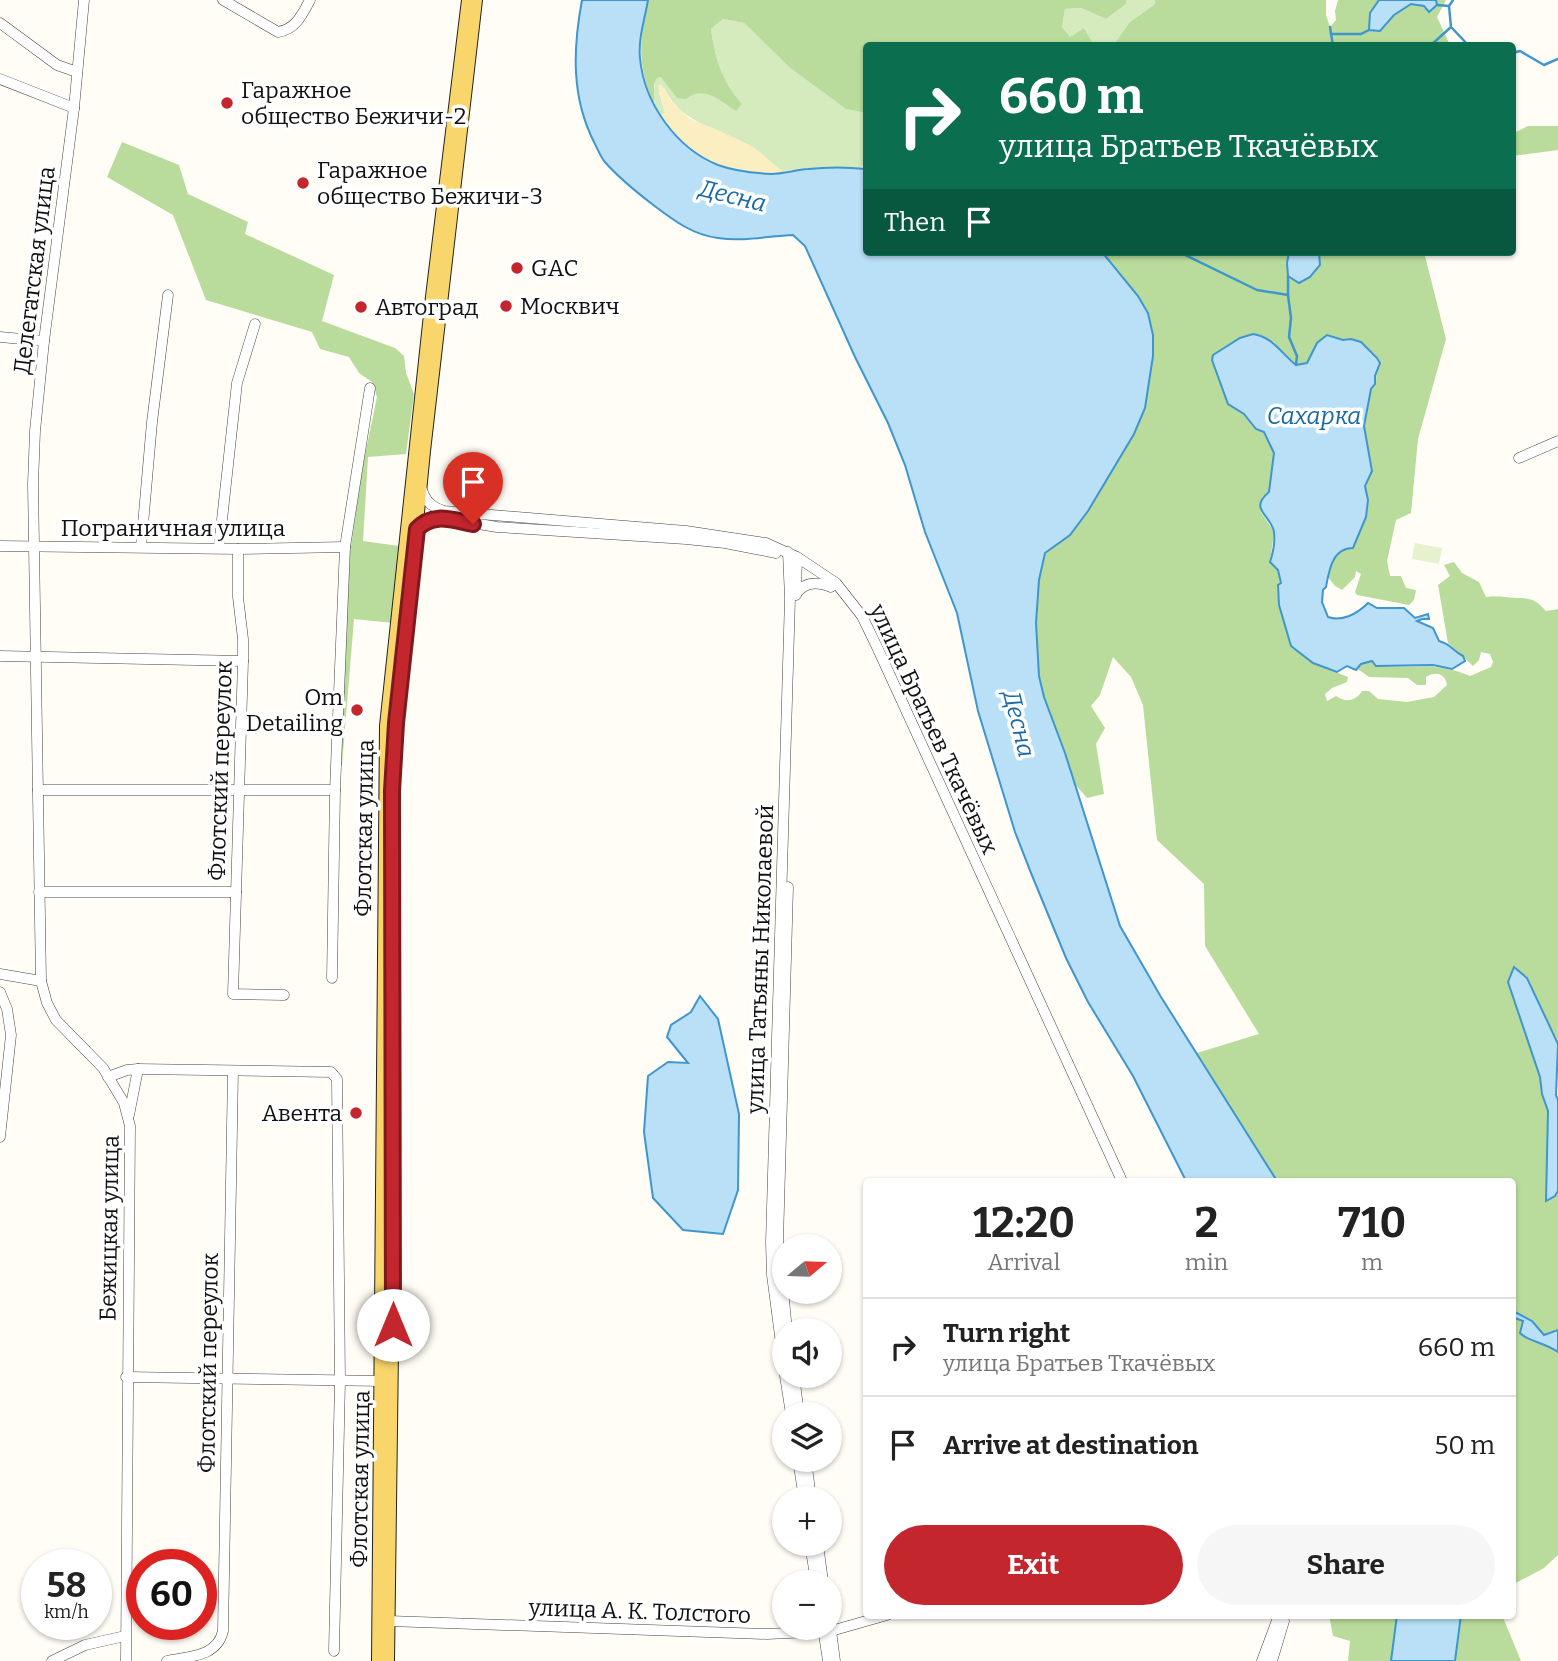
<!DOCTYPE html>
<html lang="en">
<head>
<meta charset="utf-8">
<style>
  :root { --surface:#fff; --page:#f6f6f6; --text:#222; --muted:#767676; --line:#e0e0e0; --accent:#c4262e }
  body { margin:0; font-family:Bitter,serif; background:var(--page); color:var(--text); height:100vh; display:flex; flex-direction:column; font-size:26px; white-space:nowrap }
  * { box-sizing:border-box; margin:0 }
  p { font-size:23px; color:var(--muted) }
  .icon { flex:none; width:38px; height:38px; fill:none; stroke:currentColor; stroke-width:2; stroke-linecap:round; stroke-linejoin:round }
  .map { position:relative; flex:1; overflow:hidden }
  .panel { position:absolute; left:863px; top:1178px; width:653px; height:441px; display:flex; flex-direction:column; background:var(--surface); border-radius:7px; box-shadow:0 2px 5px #0004 }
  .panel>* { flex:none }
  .guide { position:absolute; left:863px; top:42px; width:653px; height:214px; border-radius:7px; box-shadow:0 2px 5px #0004; background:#0b6e4f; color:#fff; overflow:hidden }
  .needle { width:46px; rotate:71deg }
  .fabs { position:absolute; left:772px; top:1234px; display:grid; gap:14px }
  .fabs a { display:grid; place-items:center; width:70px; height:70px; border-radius:50%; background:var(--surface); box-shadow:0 2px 5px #0004; font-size:35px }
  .speed { position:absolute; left:21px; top:1549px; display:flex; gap:14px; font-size:35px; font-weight:700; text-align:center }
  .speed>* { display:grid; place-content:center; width:91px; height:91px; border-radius:50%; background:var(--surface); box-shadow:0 2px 5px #0004; line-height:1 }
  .speed small { font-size:18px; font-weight:400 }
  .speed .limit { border:10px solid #d22; background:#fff; color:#111 }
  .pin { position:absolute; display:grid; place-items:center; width:60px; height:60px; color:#fff; margin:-72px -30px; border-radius:50% 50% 50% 0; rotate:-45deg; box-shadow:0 0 7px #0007 }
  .pin .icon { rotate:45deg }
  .me { position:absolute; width:77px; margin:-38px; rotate:0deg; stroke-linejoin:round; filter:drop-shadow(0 0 5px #0008) }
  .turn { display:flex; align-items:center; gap:24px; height:147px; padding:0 21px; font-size:32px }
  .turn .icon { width:91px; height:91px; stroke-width:2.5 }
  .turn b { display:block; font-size:49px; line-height:60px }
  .then { display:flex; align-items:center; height:66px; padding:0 21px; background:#0003; gap:14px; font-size:26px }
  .eta { display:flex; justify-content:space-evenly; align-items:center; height:119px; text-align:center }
  .eta b { font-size:42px; font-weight:700; line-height:49px }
  .button { display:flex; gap:14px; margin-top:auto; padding:14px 21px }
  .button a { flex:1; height:80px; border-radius:42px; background:var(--accent); color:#fff; font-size:28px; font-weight:700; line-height:80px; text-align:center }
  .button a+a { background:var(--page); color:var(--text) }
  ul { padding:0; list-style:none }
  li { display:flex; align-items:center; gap:21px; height:98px; padding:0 21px; border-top:2px solid var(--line) }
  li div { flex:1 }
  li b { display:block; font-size:26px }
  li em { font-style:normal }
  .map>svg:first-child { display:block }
</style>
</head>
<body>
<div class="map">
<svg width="1558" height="1661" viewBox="0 0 1558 1661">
  <rect width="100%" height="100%" fill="#fffdf5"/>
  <g fill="#d5ebbd">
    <path d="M1126,0h29v4l-25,18 -14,19 1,4h-23l-10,-17 -14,9 -8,-10 3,-18 16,-1 25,11 20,-15z"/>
    <path d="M723,19l21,4 46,45 56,41 20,4v50l-6,5h-37l-41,3c-10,-7 -19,-17 -30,-24 -34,-20 -69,-21 -88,-59l-5,4 6,21 -5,3c-7,-12 -9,-25 -3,-38l4,-1 33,16 11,-1 36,12c-19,-22 -26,-46 -30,-75z"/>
  </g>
  <g fill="#b9dc9c">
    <path d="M648,0h478v4l-20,15 -25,-11 -16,1 -3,18 8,10 14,-9 10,17 -228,1v67l-20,-4 -56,-41 -46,-45 -21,-4 -12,10c4,29 11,53 31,75l-6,7c-17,-11 -32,-26 -50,-12l-9,-1 -16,-21 -4,1 -3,7v21c-17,-45 -15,-59 -6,-106z"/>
    <path d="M1155,0h171v15l4,12 6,-7 -1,-9 3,-11h41l-9,13 -1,17 11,1 14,-16 17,-11 13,2 13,-1 -1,-5h10l-9,17 13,28 -333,1 -1,-5 14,-19 25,-18z"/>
    <path d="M1528,126h30v24l-46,6v-22z"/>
    <path d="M122,142l57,23 9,29 60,28 -3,12 89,41 -12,46 73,27 9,8 2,17 8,21 -8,60 -38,3 -5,84 36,5 -6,77 -39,-4 -12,146 -3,-1 11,-211 12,-84 15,-72 -5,-15 -13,-9 -10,-16 -29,-8 -8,-17 -106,-32 -33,-85 -66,-38z"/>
    <path d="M1102,252h187l-2,11 33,2 -1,-13h105l22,87 -28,100 -7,74 -15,7 -9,41 3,15h11l5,12 10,2 -2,10 -5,5 -52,-10 -2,-3 6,-18 -5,-3 -1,6 -13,13 -7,-4 -7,-9c4,-15 8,-28 25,-29l13,-31 -1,-31 7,-16 -8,-44 7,-37 5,-7 1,-24 -16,-16 -10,-3 -8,1 -16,-5 -10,8 -10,20 -11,2 -13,-10 -9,-13 -34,-4 -27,17 15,49 16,10 12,15 8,2 11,22 -6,39 -7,5 -1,15 13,20 -4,30 8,8 14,76 21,17 35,14 -1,5 -15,6 -7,6 2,7 9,-5c10,7 20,5 26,-5h7l9,8 29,3 27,-5 13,-12c-2,-12 -11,-14 -21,-8v8h-9l-9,-7 -39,-1 -11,-8 3,-5 11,-3 5,5c35,3 58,-5 93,10l21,-9 2,-5 -3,-8 -9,-2 -2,8 -6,6 -25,-23 -10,-58 12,-9 -6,-11 10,-3 8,11 17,9 7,15c13,-1 18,0 30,1 15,0 20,2 30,13l12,-2v435l-11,-19 -7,52 2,17 6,17 -2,89 9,-4 3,-5v139l-14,5 -12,-14 -18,-9 -2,-11v-120h-235l-80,-128 62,-19 -54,-88 -1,-62 -47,-44 -14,-135 -12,-28 -18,-20 -13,38 -9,11 14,22 -9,16 8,50 -17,4 -13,-15 -30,-86 -7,-35 -1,-39 3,-43 6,-27 25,-18 18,-24 46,-77 11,-26 8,-53v-20l-5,-22 -10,-17z"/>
    <path d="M1513,1316l11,5 1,17 10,1 23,13v203l-14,13 -32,17z"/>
    <path d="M1329,1615h68l-6,46h-43l2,-20 -17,-5z"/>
    <path d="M1461,1615h41l19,46h-66z"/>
  </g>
  <path fill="#fbeec1" d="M661,84l10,17 19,18 28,11 36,18 28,23 7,1c-56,7 -95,-12 -129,-56l5,-3 -7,-27z"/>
  <path fill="#e6f2cf" d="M1415,543l27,5 -3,16 -27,-5z"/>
  <g fill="#b9e0f7" stroke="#3f96cf" stroke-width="2">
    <path d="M582,0h66c-3,18 -10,39 -8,58 4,45 36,90 78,107 16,6 35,8 53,9 12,0 24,-4 37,-5 19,-2 39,-2 58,0v83h236l36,44 10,17 5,22v21l-8,52 -11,26 -46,77 -18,24 -25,18 -6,27 -3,43 3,53 5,21 21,56 55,173 41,71 116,184h-91l-53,-105 -45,-74 -22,-44 -35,-85 -16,-41 -37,-121 -21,-98 -32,-81 -20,-67 -17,-42 -33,-66 -50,-111 -12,-11c-25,1 -50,7 -75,3 -26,-3 -46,-19 -66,-34 -17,-13 -34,-27 -48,-43 -4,-6 -7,-13 -10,-19 -23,-45 -21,-94 -12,-142z"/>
    <path d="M1379,0h57l1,5 -8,7 -5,-6 -13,-2 -17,11 -14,16 -11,-1 1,-17z"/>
    <path d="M1289,252h30l1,13 -10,12 -11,6 -11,-7 -1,-13z"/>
    <path d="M1253,334c20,3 28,19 43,31l11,-2 10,-20 10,-8 16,5 8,-1 10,3 16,16 3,5 -5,13v8l-4,5 -7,37 8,45 -7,15 3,14 -2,17 -13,31c-21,0 -24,23 -27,39l-3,3 -1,12 6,15c14,5 29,-3 40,-14l9,5h27l11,10 13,-4 1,5h-7l-5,2 16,7 6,13c12,3 14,10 24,15l2,5 -13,8 -19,-4 -57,1 -4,-5 -11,3 -5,6 -9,-4 -10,6 -24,-9 -22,-17 -12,-41 -1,-20 3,-2 -3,-13 -8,-8c3,-9 5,-21 4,-30 -3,-17 -26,-23 -5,-40l5,-39 -10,-21 -8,-3 -12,-15 -16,-10 -16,-44 1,-5 27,-17z"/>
    <path d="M1514,967l13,11 31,66 -2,51 2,5v91l-3,5 -9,5 2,-90 -6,-17 -2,-17 -32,-95z"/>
    <path d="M700,996l18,23 21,95 -1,76 -15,44 -40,-4 -30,-32 -9,-66 4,-56 20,-14 20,1 -21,-26 4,-12 20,-13z"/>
    <path d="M1512,1301l3,11 17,9 12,14 14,-5v22c-12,-9 -31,-11 -38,-19l3,-12 -11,-4z"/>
    <path d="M1397,1615h64l-6,46h-64z"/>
  </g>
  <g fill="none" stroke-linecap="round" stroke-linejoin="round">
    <g stroke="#3f96cf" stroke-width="2.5">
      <path d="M1437,5l12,1"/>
      <path d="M1330,27l3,19"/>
      <path d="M1452,28l17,18"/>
      <path d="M1331,34h30l8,-4"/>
      <path d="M1430,46l21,-19 -2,-21 4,-6"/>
      <path d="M1512,53l8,-2 24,14 14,-6"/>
      <path d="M1179,252l78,38 31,5"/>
      <path d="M1288,276v19l3,23 -2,19 8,19 -1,9"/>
    </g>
    <defs>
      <g id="minor">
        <path d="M84,0l-10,108 -30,233 -9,90 -2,53 8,497 6,22 9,17 47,48 21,35 6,23 -4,535"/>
        <path d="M223,0l55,32c18,-3 24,-17 32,-32"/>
        <path d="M0,23l57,42 20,7"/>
        <path d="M0,79l74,29"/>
        <path d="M0,337l44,4"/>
        <path d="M1519,458l39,-17"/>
        <path d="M422,490c4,12 10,17 22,21l242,20 80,12 31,14 39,26 26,33 15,31 245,534"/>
        <path d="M417,529l6,-7 9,-4h11l54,9 189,12 39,4 51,10"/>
        <path d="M0,546l238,3 107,-2"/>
        <path d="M141,547l11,-125 16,-127"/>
        <path d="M219,547l18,-164 18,-59"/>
        <path d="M238,549v48l5,42v22l-10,333 51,1"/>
        <path d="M796,594c9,-13 22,-12 35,-7"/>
        <path d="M796,595l1,-38"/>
        <path d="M0,656l243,5"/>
        <path d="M38,790h297"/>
        <path d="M39,892h197"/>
        <path d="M0,974l41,7"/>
        <path d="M332,978l3,-188 10,-243 25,-159"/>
        <path d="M0,992l7,17 4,26 -11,102"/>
        <path d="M138,1069l193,3 6,7 3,302 -6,270"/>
        <path d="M108,1077l19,-7 11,-1 -9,46"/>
        <path d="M787,1330l-9,-89 10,-354"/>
        <path d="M784,1366l-12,-91 -1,-33 19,-644 -2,-46"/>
        <path d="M785,1376l6,38"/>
        <path d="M794,1376l5,38"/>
        <path d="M126,1377l256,4"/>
        <path d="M798,1460l6,38"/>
        <path d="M806,1460l5,38"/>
        <path d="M810,1544l6,38"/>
        <path d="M818,1544l5,38"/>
        <path d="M389,1621l378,13 64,-3 56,-16"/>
        <path d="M830,1623l5,38"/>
        <path d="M823,1628l5,33"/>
        <path d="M52,1661l33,-16 40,-9"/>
        <path d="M167,1661c23,-5 50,-4 56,-30l10,-560"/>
        <path d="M1262,1661l17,-46"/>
        <path d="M1272,1661l12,-40"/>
      </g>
      <g id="major">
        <path d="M394,758l30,-307 52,-451"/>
        <path d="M378,1661l8,-935 45,-421 37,-305"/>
        <path d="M388,1661l4,-310v-498"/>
      </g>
    </defs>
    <use href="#minor" stroke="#444" stroke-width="11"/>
    <use href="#major" stroke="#222" stroke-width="14"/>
    <use href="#minor" stroke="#fff" stroke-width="10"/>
    <use href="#major" stroke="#f9d66b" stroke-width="12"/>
  </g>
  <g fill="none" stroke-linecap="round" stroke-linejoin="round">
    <defs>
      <path id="route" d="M393,1325l-1,-534 4,-68 21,-194c16,-17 35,-9 56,-5"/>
    </defs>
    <use href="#route" stroke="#7f191e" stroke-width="18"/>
    <use href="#route" stroke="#c4262e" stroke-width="12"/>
  </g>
  <g fill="#c4262e" stroke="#fff" stroke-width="2.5">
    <circle cx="227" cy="103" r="7"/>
    <circle cx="303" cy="183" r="7"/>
    <circle cx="517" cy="268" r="7"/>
    <circle cx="506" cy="306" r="7"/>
    <circle cx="361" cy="307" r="7"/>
    <circle cx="357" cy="710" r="7"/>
    <circle cx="356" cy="1113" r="7"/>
  </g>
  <g text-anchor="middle" stroke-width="7" stroke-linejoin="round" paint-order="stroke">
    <g font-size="23" fill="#111" stroke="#fff" text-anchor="start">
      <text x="241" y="98">Гаражное<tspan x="241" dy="26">общество Бежичи-2</tspan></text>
      <text x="317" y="178">Гаражное<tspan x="317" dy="26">общество Бежичи-3</tspan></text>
      <text x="531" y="276">GAC</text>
      <text x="520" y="314">Москвич</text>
      <text x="375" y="315">Автоград</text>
      <text x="343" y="705" text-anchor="end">Om<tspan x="343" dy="26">Detailing</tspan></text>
      <text x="342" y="1121" text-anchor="end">Авента</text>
    </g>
    <g font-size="23" fill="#111" stroke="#fff">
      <text transform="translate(34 270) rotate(-83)" y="8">Делегатская улица</text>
      <text x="173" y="536">Пограничная улица</text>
      <text transform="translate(934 729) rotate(65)" y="8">улица Братьев Ткачёвых</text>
      <text transform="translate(220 771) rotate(-88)" y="8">Флотский переулок</text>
      <text transform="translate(364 828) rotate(-89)" y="8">Флотская улица</text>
      <text transform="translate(760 959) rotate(-88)" y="8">улица Татьяны Николаевой</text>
      <text transform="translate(109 1228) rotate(-89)" y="8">Бежицкая улица</text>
      <text transform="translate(208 1363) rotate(-89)" y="8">Флотский переулок</text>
      <text transform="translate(360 1479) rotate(-89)" y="8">Флотская улица</text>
      <text transform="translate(640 1611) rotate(2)" y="8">улица А. К. Толстого</text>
    </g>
    <g font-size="24" font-style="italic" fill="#1768a6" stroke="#fff">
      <text transform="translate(733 196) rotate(14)" y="8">Десна</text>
      <text x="1314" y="424">Сахарка</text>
      <text transform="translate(1019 724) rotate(76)" y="8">Десна</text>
    </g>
  </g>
</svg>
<div class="fabs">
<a><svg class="needle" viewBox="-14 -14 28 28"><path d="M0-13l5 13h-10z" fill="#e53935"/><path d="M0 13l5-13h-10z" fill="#767676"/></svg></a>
<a><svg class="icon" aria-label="sound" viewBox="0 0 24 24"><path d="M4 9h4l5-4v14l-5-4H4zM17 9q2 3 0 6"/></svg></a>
<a><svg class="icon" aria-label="layers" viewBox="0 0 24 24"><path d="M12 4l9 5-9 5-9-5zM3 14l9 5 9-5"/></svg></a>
<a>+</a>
<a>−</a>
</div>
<div class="speed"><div>58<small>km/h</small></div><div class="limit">60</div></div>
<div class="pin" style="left:473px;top:524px;background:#d93025"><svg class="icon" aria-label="arrive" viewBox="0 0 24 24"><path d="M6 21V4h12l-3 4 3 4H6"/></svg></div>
<svg class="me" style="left:393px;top:1325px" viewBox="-20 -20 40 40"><circle r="19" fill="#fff"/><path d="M0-13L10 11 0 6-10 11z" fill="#c4262e"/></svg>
<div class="guide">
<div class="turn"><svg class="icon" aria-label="right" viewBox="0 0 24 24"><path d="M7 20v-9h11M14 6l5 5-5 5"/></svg><div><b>660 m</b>улица Братьев Ткачёвых</div></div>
<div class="then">Then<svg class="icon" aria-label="arrive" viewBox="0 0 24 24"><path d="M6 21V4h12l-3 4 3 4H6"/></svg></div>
</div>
<section class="panel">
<div class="eta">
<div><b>12:20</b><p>Arrival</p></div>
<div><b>2</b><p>min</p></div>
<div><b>710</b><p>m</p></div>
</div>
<ul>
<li><svg class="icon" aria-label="right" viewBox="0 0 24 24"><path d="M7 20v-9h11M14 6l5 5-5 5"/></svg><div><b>Turn right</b><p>улица Братьев Ткачёвых</p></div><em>660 m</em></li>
<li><svg class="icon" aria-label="arrive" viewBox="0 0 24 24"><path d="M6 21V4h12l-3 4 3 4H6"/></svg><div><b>Arrive at destination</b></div><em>50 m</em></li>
</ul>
<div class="button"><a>Exit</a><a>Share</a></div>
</section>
</div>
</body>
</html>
